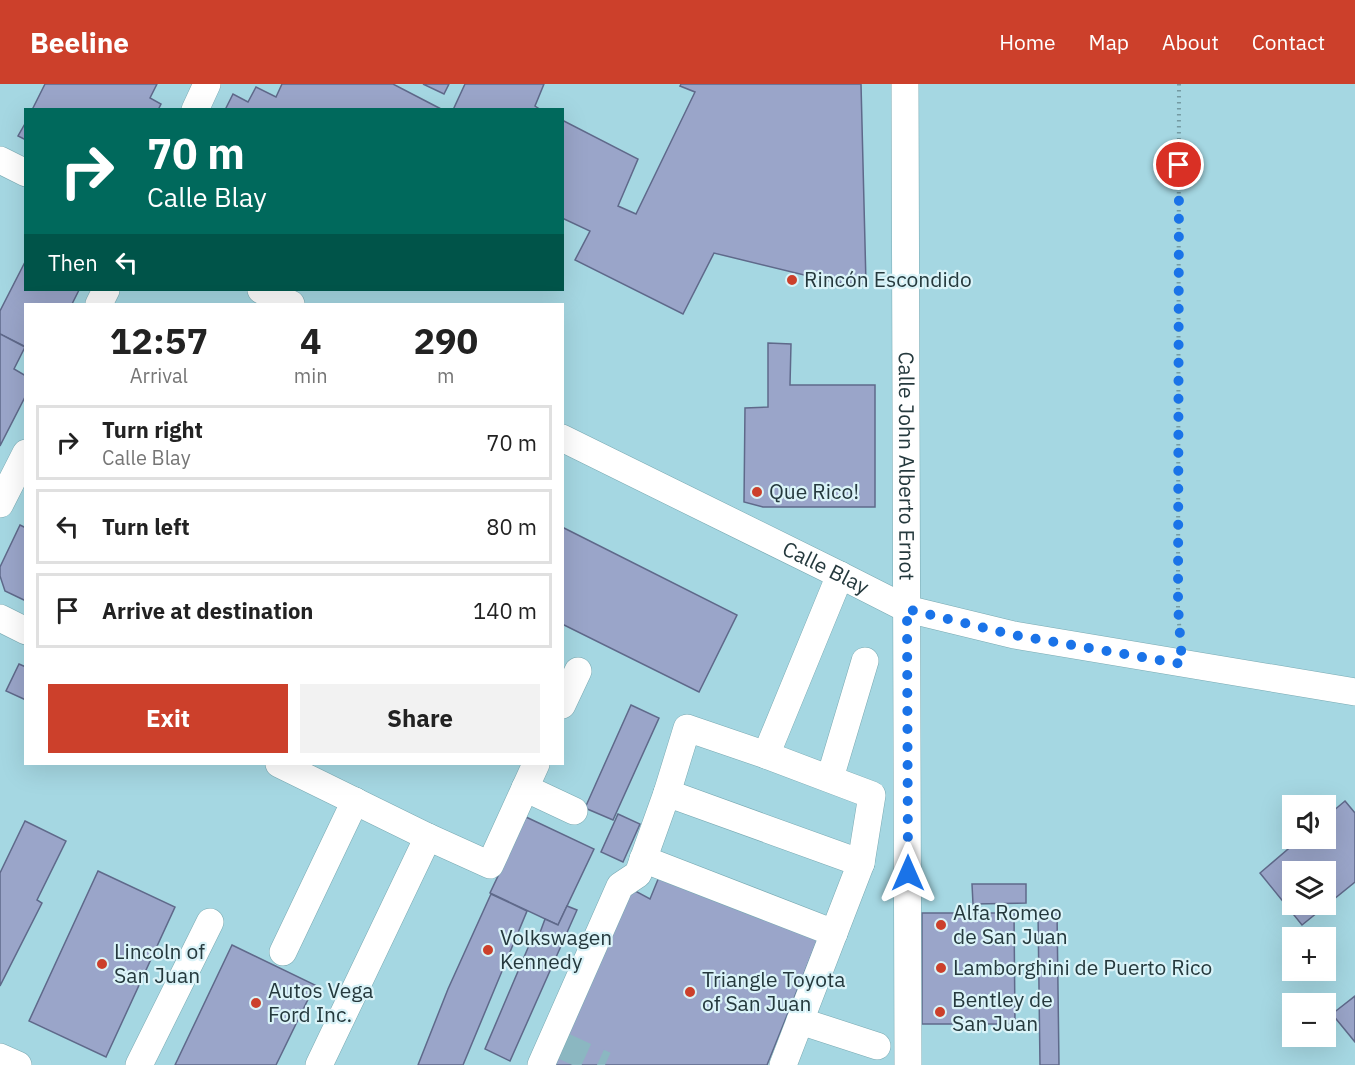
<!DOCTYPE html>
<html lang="en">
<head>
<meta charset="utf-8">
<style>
  :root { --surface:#fff; --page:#f2f2f2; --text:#222; --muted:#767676; --line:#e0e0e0; --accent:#cc402b }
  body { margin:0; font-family:"IBM Plex Sans",sans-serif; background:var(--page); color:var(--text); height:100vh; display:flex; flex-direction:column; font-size:22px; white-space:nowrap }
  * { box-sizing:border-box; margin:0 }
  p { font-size:20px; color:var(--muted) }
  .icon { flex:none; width:33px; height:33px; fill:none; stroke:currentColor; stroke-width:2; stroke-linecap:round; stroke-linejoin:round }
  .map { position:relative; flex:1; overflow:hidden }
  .panel { position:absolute; left:24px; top:219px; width:540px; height:462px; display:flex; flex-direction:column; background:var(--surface); border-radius:0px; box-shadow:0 6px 24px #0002 }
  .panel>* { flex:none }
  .top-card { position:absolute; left:24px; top:24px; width:540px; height:183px; border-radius:0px; box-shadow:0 6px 24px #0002; background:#00695c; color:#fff; overflow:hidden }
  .fabs { position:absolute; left:1282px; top:711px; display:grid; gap:12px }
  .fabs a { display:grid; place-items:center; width:54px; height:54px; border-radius:0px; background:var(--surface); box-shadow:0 6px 24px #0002; font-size:30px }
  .pin { position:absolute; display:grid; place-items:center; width:51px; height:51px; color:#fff; margin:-26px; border:3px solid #fff; border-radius:50%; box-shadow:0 2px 6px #0007 }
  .me { position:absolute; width:66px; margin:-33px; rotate:0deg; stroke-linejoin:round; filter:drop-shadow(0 0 4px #0008) }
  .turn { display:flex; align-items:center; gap:21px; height:126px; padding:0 24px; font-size:27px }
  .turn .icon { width:78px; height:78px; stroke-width:2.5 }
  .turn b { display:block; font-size:42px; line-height:51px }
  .then { display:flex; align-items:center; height:57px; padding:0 24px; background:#0003; gap:12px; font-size:22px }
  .eta { display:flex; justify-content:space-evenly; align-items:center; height:102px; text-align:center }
  .eta b { font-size:36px; font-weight:700; line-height:42px }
  .button { display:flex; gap:12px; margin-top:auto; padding:12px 24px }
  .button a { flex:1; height:69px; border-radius:0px; background:var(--accent); color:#fff; font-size:24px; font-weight:700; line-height:69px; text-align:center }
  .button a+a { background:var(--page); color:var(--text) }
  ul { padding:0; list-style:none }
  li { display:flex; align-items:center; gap:18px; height:75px; margin:0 12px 9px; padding:0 12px; border:3px solid var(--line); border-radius:0px }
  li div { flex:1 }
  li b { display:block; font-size:22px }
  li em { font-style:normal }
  header { display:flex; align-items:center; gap:36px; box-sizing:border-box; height:84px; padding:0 30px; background:var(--accent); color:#fff }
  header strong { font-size:28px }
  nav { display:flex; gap:33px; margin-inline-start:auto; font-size:21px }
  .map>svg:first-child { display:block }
</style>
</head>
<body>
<header>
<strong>Beeline</strong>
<nav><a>Home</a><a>Map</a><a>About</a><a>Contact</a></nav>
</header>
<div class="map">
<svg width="1355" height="981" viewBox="0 0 1355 981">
  <rect width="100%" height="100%" fill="#a5d7e2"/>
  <g fill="#9aa5c9" stroke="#5f698a" stroke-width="1.5" fill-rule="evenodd">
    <path d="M45,0h112l-7,14 11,6 -3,6h-126z"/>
    <path d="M282,0h111l50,26h-218l8,-16 15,8 8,-15 20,10z"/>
    <path d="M423,0h26l-5,10z"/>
    <path d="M465,0h79l-9,22 6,4h-88z"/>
    <path d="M681,0h180l5,200 -33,-2 -119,-29 -31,61 -108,-54 15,-29 -28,-13v-98l76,39 -20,47 18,8 59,-122 -15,-6z"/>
    <path d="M26,38v18l-8,-4z"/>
    <path d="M26,176v30h53l-7,14h-46v43l-26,-13v-23z"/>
    <path d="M0,250l25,13 -11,22 12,7v19l-26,51z"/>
    <path d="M768,259l23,1 -1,41h85v122h-112l-19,-5 1,-94 23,-1z"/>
    <path d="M20,441l6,3v73l-21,-10 -5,-15v-9z"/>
    <path d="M562,443l175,88 -38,77 -137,-68z"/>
    <path d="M19,580l7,3v33l-20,-9z"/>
    <path d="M631,621l28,13 -46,102 -28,-12z"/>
    <path d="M1345,717l10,12v69l-53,43 -42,-52 41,-35h25v-21zM1293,788h33v32h-33z"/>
    <path d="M618,730l22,10 -17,38 -22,-10z"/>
    <path d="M526,733l68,32 -36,76 -68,-32z"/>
    <path d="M25,737l41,20 -29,59 5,3 -42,83v-113z"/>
    <path d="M98,787l77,36 -69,150 -77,-36z"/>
    <path d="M659,793l159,62 -51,126h-213l74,-178 22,12z"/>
    <path d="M972,800h54v19l-53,1z"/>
    <path d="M491,810l36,17 -64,154h-45l30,-76z"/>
    <path d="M567,822l10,4 -67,151 -25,-12 48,-113 5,2 7,-19 13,6z"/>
    <path d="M1057,827l2,154h-19l-2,-153z"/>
    <path d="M922,829h92l1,111h-93z"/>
    <path d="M232,861l83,40 -39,80h-101z"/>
    <path d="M1355,912v46l-23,-28z"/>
  </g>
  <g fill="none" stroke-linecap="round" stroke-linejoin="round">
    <path stroke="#8bb7c1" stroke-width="27" stroke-dasharray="27 14" stroke-linecap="butt" d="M561,961l44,20"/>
    <defs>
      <g id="minor">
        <path id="s1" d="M905,0l3,981"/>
        <path d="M195,26l12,-26"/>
        <path d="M0,76l26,13"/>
        <path d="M261,206l30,14"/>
        <path d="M99,220l7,-14"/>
        <path id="s2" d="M562,354l278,137 67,34 107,26 341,57"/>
        <path d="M0,420l26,-51"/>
        <path d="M0,534l26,13"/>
        <path d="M562,621l16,-34"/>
        <path d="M766,671l74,-180"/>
        <path d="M279,680l149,73 -109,228"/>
        <path d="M830,694l35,-117"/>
        <path d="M525,704l49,23"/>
        <path d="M667,709l20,-65 79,27 106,40 -11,68"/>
        <path d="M428,753l62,28 46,-101"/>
        <path d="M643,775l191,74"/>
        <path d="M283,868l72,-151"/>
        <path d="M800,937l77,25"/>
        <path d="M0,973l18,8"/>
        <path d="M139,981l71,-143"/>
        <path d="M541,981l79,-179 18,-12 29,-81 194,70 -78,202"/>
      </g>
    </defs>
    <use href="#minor" stroke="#78a9b2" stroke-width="28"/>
    <path stroke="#749aa2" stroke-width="4" stroke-dasharray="1.5 4.5" stroke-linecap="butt" d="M1179,0l-1,522 2,33"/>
    <use href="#minor" stroke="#fff" stroke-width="27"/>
  </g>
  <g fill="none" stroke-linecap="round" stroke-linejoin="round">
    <path stroke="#1a73e8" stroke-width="10" stroke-dasharray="0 18" d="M908,789l-1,-264 107,26 168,29 -4,-58 1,-441"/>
  </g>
  <g fill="#cc402b" stroke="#daf3f8" stroke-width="2">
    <circle cx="792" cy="196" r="6"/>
    <circle cx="757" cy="408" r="6"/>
    <circle cx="941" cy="841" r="6"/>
    <circle cx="488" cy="866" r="6"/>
    <circle cx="102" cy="880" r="6"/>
    <circle cx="941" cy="884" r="6"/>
    <circle cx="690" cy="908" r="6"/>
    <circle cx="256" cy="919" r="6"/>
    <circle cx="940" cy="928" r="6"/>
  </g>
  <g text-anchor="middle" stroke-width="4.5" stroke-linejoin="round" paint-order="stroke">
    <g font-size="21" fill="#25393d" stroke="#daf3f8" text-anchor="start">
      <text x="804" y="203">Rincón Escondido</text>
      <text x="769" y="415">Que Rico!</text>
      <text x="953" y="836">Alfa Romeo<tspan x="953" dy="24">de San Juan</tspan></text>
      <text x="500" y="861">Volkswagen<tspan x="500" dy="24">Kennedy</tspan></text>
      <text x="114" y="875">Lincoln of<tspan x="114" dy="24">San Juan</tspan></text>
      <text x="953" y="891">Lamborghini de Puerto Rico</text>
      <text x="702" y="903">Triangle Toyota<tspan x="702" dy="24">of San Juan</tspan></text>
      <text x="268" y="914">Autos Vega<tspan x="268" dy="24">Ford Inc.</tspan></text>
      <text x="952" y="923">Bentley de<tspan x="952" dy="24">San Juan</tspan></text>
    </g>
    <g font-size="21" fill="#25393d" stroke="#daf3f8">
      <text dy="7" stroke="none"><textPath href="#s1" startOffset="382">Calle John Alberto Ernot</textPath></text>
      <text dy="7" stroke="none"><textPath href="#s2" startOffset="294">Calle Blay</textPath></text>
    </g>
  </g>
</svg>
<div class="fabs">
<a><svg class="icon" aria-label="sound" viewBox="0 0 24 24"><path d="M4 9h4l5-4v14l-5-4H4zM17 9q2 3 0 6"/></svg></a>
<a><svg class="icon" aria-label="layers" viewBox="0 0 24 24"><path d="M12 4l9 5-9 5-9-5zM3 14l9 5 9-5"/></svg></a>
<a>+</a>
<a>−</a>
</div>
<div class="pin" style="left:1179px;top:81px;background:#d93025"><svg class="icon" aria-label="arrive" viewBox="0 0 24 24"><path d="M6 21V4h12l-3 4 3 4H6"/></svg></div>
<svg class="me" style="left:908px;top:789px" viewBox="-20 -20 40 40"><path d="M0-17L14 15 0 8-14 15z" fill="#1a73e8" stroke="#fff" stroke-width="4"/></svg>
<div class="top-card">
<div class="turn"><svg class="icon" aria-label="right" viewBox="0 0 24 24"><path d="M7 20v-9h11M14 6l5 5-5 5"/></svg><div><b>70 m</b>Calle Blay</div></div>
<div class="then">Then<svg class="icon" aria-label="left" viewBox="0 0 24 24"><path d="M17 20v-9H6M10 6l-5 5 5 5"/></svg></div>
</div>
<section class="panel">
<div class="eta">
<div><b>12:57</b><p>Arrival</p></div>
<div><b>4</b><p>min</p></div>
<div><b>290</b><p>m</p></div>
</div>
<ul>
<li><svg class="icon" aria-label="right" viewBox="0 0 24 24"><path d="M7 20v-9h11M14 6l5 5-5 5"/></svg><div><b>Turn right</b><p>Calle Blay</p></div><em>70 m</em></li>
<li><svg class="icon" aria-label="left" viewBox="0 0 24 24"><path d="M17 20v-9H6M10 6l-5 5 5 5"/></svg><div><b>Turn left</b></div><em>80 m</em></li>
<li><svg class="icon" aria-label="arrive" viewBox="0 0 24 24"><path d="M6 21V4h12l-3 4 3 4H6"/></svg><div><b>Arrive at destination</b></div><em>140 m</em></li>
</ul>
<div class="button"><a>Exit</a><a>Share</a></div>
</section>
</div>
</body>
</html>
